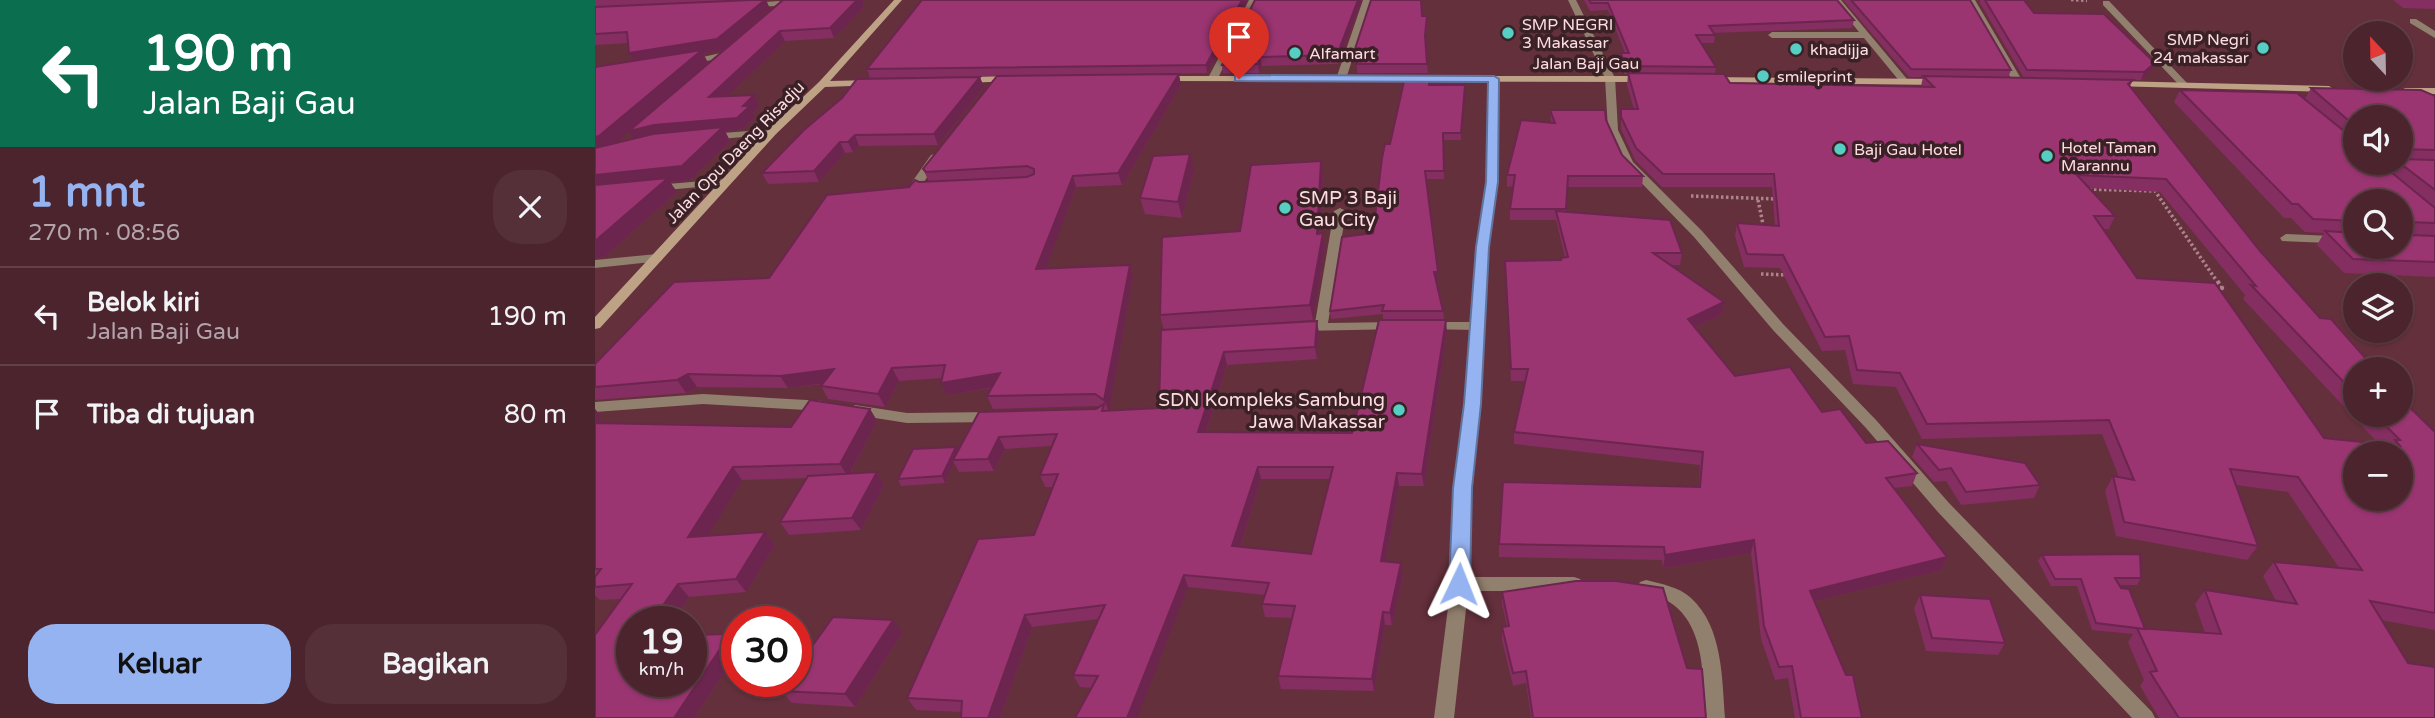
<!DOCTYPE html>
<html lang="id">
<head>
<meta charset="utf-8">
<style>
  :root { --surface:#4b242d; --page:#553039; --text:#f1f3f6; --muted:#b2a4aa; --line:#624149; --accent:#95b2f1 }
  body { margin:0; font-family:"Varela Round",sans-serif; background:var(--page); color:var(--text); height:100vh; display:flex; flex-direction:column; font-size:26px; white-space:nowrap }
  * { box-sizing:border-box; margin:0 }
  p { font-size:23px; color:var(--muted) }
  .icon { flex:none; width:38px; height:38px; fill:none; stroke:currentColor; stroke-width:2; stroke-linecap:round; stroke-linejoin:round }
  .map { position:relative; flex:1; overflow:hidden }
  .drawer { display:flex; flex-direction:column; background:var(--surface); width:595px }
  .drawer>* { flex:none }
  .banner { background:#0b6e4f; color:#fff; overflow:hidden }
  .needle { width:46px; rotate:338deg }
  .fabs { position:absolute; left:1748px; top:21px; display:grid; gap:14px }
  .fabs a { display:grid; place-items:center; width:70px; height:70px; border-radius:50%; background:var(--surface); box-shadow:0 2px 5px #0004,0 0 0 2px var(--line); font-size:35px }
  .speed { position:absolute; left:21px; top:606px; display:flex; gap:14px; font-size:35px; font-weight:700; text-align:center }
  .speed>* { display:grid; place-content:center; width:91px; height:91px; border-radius:50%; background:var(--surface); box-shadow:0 2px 5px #0004,0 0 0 2px var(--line); line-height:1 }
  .speed small { font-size:18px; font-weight:400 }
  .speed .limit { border:10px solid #d22; background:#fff; color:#111 }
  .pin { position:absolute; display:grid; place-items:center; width:60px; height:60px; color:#fff; margin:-72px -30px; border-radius:50% 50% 50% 0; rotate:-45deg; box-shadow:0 0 7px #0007 }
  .pin .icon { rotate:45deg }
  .me { position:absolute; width:77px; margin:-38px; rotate:2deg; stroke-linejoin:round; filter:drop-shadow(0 0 5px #0008) }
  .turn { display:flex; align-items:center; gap:24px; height:147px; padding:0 28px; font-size:32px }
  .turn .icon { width:91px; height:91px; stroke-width:2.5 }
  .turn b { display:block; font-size:49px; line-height:60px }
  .round { display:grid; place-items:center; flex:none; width:74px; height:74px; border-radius:28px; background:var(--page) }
  .head { display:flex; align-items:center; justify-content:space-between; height:119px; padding:0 28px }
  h1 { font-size:42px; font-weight:800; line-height:52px; color:var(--accent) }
  .cta { display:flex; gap:14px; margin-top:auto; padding:14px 28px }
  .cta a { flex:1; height:80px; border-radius:28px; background:var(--accent); color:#111; font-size:28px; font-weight:800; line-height:80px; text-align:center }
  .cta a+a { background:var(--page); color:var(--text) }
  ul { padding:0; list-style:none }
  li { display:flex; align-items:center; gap:21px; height:98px; padding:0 28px; border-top:2px solid var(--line) }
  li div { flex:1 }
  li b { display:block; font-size:26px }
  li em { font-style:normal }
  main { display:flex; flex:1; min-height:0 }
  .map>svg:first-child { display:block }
</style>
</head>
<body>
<main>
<section class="drawer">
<div class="banner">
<div class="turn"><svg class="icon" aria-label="left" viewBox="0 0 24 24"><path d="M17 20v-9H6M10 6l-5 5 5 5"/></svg><div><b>190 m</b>Jalan Baji Gau</div></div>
</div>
<div class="head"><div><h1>1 mnt</h1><p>270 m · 08:56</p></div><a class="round"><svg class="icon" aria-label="close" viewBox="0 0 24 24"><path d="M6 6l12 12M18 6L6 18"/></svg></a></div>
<ul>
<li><svg class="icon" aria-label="left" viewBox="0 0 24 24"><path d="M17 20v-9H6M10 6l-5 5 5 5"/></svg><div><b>Belok kiri</b><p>Jalan Baji Gau</p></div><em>190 m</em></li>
<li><svg class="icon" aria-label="arrive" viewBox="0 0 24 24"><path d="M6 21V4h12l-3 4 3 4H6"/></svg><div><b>Tiba di tujuan</b></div><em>80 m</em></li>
</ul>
<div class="cta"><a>Keluar</a><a>Bagikan</a></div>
</section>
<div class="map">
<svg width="1840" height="718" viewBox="0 0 1840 718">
  <rect width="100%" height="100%" fill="#64303c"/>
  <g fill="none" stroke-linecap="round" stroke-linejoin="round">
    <path stroke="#ae838c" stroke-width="2.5" stroke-dasharray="2.5 2.5" stroke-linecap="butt" d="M1476,0l16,1"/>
    <g stroke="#ae838c" stroke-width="3.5" stroke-dasharray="2.5 2.5" stroke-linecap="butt">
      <path d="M1489,189l71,2 61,89"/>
      <path d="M1096,196l86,3"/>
      <path d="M1163,200l6,29"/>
      <path d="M1166,274l27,1"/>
    </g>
    <path stroke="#ae838c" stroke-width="4.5" stroke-dasharray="3.5 3.5" stroke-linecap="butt" d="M1618,288h9l-7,-10"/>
    <g fill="#92806e" fill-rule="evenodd">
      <path d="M1815,19h6l19,12v7l-25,-15z"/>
      <path d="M1776,164l64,1v6l-68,-2 -1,-2z"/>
      <path d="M745,208l6,3 -18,112 69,-1 5,1 2,3 -2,3 -101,2 -7,-4 7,-4h14l19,-112z"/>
      <path d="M1691,234l69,3v7l-73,-3 -2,-3z"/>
      <path d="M832,322h51l7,4 -7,4 -56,-1 -2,-3 2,-3z"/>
      <path d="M108,394l121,7 7,5 -7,5 -121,-7 -108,8v-10z"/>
      <path d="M260,405l52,8 88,-1 5,1 2,4 -2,4 -5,1 -88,1 -57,-9 -2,-4z"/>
    </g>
    <g fill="#92806e" fill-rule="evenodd">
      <path d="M654,0h8l-39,78 -8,2 -2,-2z"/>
      <path d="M768,0h8l-25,79 -8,2 -2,-2z"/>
      <path d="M973,0h8l39,78 3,52 15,32 69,69 81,93 93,96 73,83 203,209 3,6h-23l-195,-207 -71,-83 -93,-98 -79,-93 -70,-72 -16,-35 -3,-52z"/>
      <path d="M1238,0h8l66,79v4h-6l-37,-45h-92l-4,-3 4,-3h87z"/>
      <path d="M1372,0h8l48,82 -2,2 -8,-2z"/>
      <path d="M184,1l8,5 -14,10 -4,-2 8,-8 -27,1 -4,-2 4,-2z"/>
      <path d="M1508,1h6l78,82v4h-6l-78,-82z"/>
      <path d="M130,52l4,3 -1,2 -38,7 -5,-3z"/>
      <path d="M899,76l5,3 -1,103 -10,65 -8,157 -10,84 -1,89h105l6,2 3,5 -3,5 -6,2h-106l-14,127h-20l17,-134 3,-96 12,-84 10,-157 10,-65 3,-103z"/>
      <path d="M177,129l5,3 -1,2 -66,6 -5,-3 5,-3z"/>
      <path d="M340,154l5,3 -16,25 16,6 -6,3 -17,-3 -5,-6 19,-27z"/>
      <path d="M131,179l4,1v4l-74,7 -6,-3 6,-3z"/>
      <path d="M62,254l6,4 -2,3 -66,7v-8z"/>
      <path d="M1051,580c16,4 33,7 45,18 32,29 31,81 34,120h-20c-2,-40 1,-96 -39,-118 -8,-4 -18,-5 -26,-8l-3,-5 3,-5z"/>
    </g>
    <g fill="#bea286" fill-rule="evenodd">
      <path d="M299,0h8l-72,81 43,-1 5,3 -2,2 -51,2 -49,47 -176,194 -5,1v-12l173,-187 51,-48z"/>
      <path d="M418,76l3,1v4l-53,2 -5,-3 5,-3z"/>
      <path d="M568,76h483l5,3 -5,3 -486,-1 -2,-2z"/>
      <path d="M1111,77l234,2 5,3 -5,3 -231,-3 -3,-1z"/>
      <path d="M1519,81l215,5 5,3 -5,3 -218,-6 -2,-2z"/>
      <path d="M1840,88v6h-30l-5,-3 5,-3z"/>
    </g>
  </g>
  <g fill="#842e61" fill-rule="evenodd">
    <path d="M0,0h171l4,9 -47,41 -20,3 5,10 -93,80 19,-4 149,-139h83l-3,3 1,4 -30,31 -49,3 -58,55 27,-1 6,11 -7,6 2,5 -12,12 -18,2 5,10 -40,39 -20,2 7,10 -72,64 -10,2v-191l39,-6 -6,-18 -33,2z"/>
    <path d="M653,0l-41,73 -337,5 -3,-9z"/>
    <path d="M767,0l-24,64 -76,2 -3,7h-36l-1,-8z"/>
    <path d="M989,0h253l17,20 -2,8 -138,5 1,2 -1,8h-13l15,24 -1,7 15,9 191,3 2,-9h-14l-66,-77h127l41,70 -3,8h16l-44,-75v-3h44l10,13 117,58 -10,9h-8l-3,6 130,165 95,118v46h46l34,17v198l-54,-10 54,98h-276l-19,-32 4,-6 -16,-38 5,-8 -41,-4 -15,-44h-26l-13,-25 4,-6 99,23 -4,7h-18l26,43 60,5 -10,-29 10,-14 71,11 -13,-25 11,-14 65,6 -51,-76 -52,-7 22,61 -11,14 -131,-24 -11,-45 8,-15 6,1 -17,-43 -180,5 -26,-52 -43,-3 -8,-34 -23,1 -42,-83 -36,-1 -9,-31 2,-13 38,3 -3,-39h-110l-27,-27 -14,-31v-20h13l-7,-24 1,-11h-4l-3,-14v-7h4l-17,-43 -18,1zM1494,188l71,4 85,103 -2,4 136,145 -55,-6 -187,-160 -34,-49h6l6,-13z"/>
    <path d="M1798,0h42v9l-32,-1z"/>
    <path d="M827,16h5v8l-2,18 3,31h-71v-10h-3l-1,-8z"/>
    <path d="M586,85l-59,100 -46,2 -31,82 85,-4 3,12 -24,133 50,-2 5,-78 -4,-15 80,-84 83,-57 -3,59h3l2,14 -12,73 -134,9 140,4 -2,26 -90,6 -21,67 146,1 95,-101 -23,154h-25l-14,76 18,13 -11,50h-7l-11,66 -93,-2 -3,-13 14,-58 -27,-1 -3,-13 3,-9 -77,-8 -96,101 -12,-1 -7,-12 26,-56 -67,8 -32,91h-39v-6l-45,-2 -9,-12 127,-163 19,-48h-8l-5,-12 12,-29 -47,3 -11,22 -35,1 -5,-9 -9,20 -44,3 -3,-7 58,-32 2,4 21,-39 117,-3 4,-3 -107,3 -6,-13 5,-8 -45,7 -5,-17 -43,3 -14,26 -57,-8 -7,-13 2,-2 -35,4 -91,-1 -11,6 -91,7v-36l174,-86 140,-91 10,-5h10l-6,-13zM666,479h69l-19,75 -71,-7z"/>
    <path d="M834,85h36l-4,55h-18l1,39h-18l12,93v8h-2l7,31 1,8h-61v-5l-52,5 -1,-8 43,-78z"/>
    <path d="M389,87l-46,58 -79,1 -6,6 -8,1 -26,29 -51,2 -6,-11 42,-43z"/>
    <path d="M1716,88l124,8v181l-91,-4 -27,-28 7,-12 -19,-1 -14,-14h-7l-110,-116 6,-12 125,9zM1760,117h46v46h-7l-5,7 -34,-7zM1760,201l46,46h-46z"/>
    <path d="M955,110l56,10 16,35 21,21 -1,11h-75l-1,25 116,41 -2,12h-9l51,49 -27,13 40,49 87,36 44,31 51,30 -5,13 -18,2 53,69 -6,13 -127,31 48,117h-67l-7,-40 -13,2 -14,-41 -10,-86 -88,15 -1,-8 -163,-3v-13l200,-57 1,-22 -186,-21v-12l11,-51h-14l-6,-120 56,-1 4,-3 -9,-37h-46v-11l4,-23 -7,1v-12l44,-53z"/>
    <path d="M599,169l-12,49 -37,-4 -5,-16z"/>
    <path d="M215,400l60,9 7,12 -27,53 27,-2 7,13 -23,45 -72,5 -9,-13 27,-44 -65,2 -35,56 58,-4 10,13 -29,47 -57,5 -17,24h-40v60h59v-46l39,-1 7,8v11l-43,65h-99v-83l26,-36 -21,1 -5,-5v-186l4,5v9l192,4z"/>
    <path d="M1322,444l123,41 -6,13 -73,7 -15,-24 -12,1 -22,-25z"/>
    <path d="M907,592l185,76 19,50h-175l-5,-35 -13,3 -11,-46v-13l5,-1 -5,-22z"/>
    <path d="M1325,595l85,48 -7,12 -72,-4 -12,-43z"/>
    <path d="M307,633l-47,74 -63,-4 -11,-12z"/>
  </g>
  <g fill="#6c254f">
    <path d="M170,0h1l4,9 -47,41 -20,3 5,10 -100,87 -13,5v-18l41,-74 -7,-10z"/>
    <path d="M261,0h10l-3,3 1,4 -30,31 -4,-10z"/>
    <path d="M647,0h6l-41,73 -1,-8z"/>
    <path d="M763,0h4l-24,64 -1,-9z"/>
    <path d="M185,31l5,10 -70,67 -6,-11z"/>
    <path d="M665,57l2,9 -3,7 -1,-9z"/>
    <path d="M1560,63l-4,8 -10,9 3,-8z"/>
    <path d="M584,74l2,11 -59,100 -4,-12z"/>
    <path d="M385,77l4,10 -46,58 -4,-11z"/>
    <path d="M870,85l1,8 -5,47v-7z"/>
    <path d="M159,95l6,11 -7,6 2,5 -12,12 -18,2 5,10 -40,39 -20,2 7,10 -72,64 -10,2v-83l41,-32 -7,-12 114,-25z"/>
    <path d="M260,135l4,11 -6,6 -5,-10z"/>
    <path d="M245,142l5,11 -26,29 -5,-11z"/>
    <path d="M595,154l4,15 -12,49 -4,-16z"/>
    <path d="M726,161l2,13 -4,74 -2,-14z"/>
    <path d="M478,176l3,11 -35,94 -5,-12z"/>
    <path d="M728,233l2,14 -12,73 -3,-15z"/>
    <path d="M535,265l3,12 -24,135 -5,-12z"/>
    <rect x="839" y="272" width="4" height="8"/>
    <path d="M1129,302l-2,12 -36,17 2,-12z"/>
    <path d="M851,320l1,12 -23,154 -2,-12z"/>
    <path d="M722,321l2,12 -2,26 -2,-12z"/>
    <path d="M629,352l3,13 -25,79 -4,-12z"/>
    <path d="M297,368l7,13 -14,26 -7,-13z"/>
    <path d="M239,369l7,12 -53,7 -8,-12z"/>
    <path d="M405,373l6,12 -59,10 -6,-12z"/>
    <path d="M93,374l9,13 -11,6 -9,-13z"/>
    <path d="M0,409l4,5 1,22 -5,-7z"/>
    <path d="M275,409l7,12 -29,56 -8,-13z"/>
    <path d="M404,437l6,12 -11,22 -6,-12z"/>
    <path d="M361,447l3,6 -6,7 1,3 -9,20 -3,-7z"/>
    <path d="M138,467l9,13 -43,70 -11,-13z"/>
    <path d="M663,467l3,12 -25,80 -4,-13z"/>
    <path d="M282,472l7,13 -23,45 -9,-12z"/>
    <path d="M802,473l2,13 -16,88 -2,-13z"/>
    <path d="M170,532l10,13 -29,47 -10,-13z"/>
    <path d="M1159,540l-3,13 -88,15 2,-13z"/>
    <path d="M1352,557l-6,13 -135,33 4,-12z"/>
    <path d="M806,563l2,12 -11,50 -2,-12z"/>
    <path d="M589,575l4,12 -51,131h-10z"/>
    <path d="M83,584l11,13 -17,24h-20z"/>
    <path d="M788,612l2,13 -11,66 -2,-12z"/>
    <path d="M430,615l7,12 -32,91h-12z"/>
    <path d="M298,620l9,13 -47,74 -10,-13z"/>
    <path d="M135,634l7,8v11l-43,65h-20z"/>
  </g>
  <g fill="#9a3571" stroke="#6c254f" stroke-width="2" fill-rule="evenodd">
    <path d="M156,0h14l-48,39 -88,14 -2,-21 -32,2v-27z"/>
    <path d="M188,0h74l-27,28 -50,3 -71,66 45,-2 -11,11h7l-13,12 -83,7 -25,6z"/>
    <path d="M327,0h320l-36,65 -339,4z"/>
    <path d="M660,0h103l-21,55 -77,2 -2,7 -36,1z"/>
    <path d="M776,0h50l1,16h5l-2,19 2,29h-71l3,-9h-6z"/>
    <path d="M994,0h248l17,20 -145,6 6,9h-19l20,32 -91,-1 -4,-13h8l-21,-50h-17z"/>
    <path d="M1256,0h119l41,70 -100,-1z"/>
    <path d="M1390,0h39l10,13 70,1 51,49 -11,9 -117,-2z"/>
    <path d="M107,50l-103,86 -4,1v-70z"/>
    <path d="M1033,73l96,1 6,9 204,4 -11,-11 210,4 -5,4 132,167 60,67 11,1 44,50h-20v25l-104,-109 5,1 -90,-107 -89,-4 38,41h-21l43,62 78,5 109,155 76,8 -5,-6h5l-25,-25h26v-16l34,33v181l-65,-12 38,62 27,4v51h-256l-29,-46 7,-1 -20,-43 84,6 -16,-44 92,14 -23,-42 88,8 -64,-93 -68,-8 28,77 -134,-24 -11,-46 21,4 -25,-60 -182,4 -27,-51 -43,-3 -8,-34 -24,1 -42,-82 -36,-1 -10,-31 42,3 -5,-52h-111l-27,-26 -15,-31v-8h17zM1760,453h46v46h-46z"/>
    <path d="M584,74l-61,99 -45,3 -37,93 94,-4 -26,135 -9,-6 -108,2 13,-23 -59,10 4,-18 -53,3 -14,26 -57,-8 13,-17 -54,7 -92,-2 -11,6 -82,7v-23l79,-82 95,-4 58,-83 82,-8 6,-7 4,2 108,-5 7,-3v-5l-7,-3 -101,6 -3,-3 74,-93z"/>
    <path d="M385,77l-46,57 -79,1 -7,7h-8l-26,29 -52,2 42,-43 38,-32 15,-19z"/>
    <path d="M810,77h24v8h36l-4,48h-18l1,38h-19l13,101h-4l9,39h-61l2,-6 -54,6 12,-74 31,-4 9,-75 3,-14h5z"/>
    <path d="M1716,88l110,2 14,6v54l-34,-1v-32h-46v9z"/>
    <path d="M1585,90l117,3 58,47v23h25l55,45v15l-27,-1v10l2,3 25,1v26l-82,-3 -28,-28 30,2v14h46v-46h-46v20l-42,-2 -15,-15h-6z"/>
    <path d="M955,110h55l1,10 16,35 21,21h-75l-2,33h-56l5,-34h-8l14,-55 34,3z"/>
    <path d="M128,127l-41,39 -87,9v-27l58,-14z"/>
    <path d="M595,154l-12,48 -38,-4 13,-42z"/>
    <path d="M1806,159l34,1v30l-35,-27z"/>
    <path d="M726,161l-4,73 6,-1 -13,72 -150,10 2,-78 78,-6 11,-66z"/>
    <path d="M73,178l-73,63v-56z"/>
    <path d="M961,211l114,9 12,33h-29l71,49 -36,17 47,57 55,-9 32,45 18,-3 26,34 22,-2 29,32 -31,5 61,79 -137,34 36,84h7l9,43h-61l-9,-52 -13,1 -15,-41 -10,-86 -89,15 -1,-8 -165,-3 4,-62 197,5 3,-35 -189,-20 14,-63h-17l-6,-108 56,-1v-2l7,-1z"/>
    <path d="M784,320h67l-24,154 -25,-1 -16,88 20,2 -11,50 -7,-1 -11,67 -94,-3 17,-70 -33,-2 7,-21 -85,-8 -57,143h-52l23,-42 -25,-1 32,-70 -80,10 -37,103h-27l1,-17 -55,-3 71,-159 56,-4 24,-61 -18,1 17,-41 -58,3 -11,22 -35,1 26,-48 117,-3 8,-5 -2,7 57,-3 2,-78 156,-9 -2,26 -91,5 -26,80 154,1zM663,467h75l-22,87 -79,-8z"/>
    <path d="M215,400l60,9 -30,55 -107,3 -45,70 77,-5 -29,47 -58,5 -26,37h-20v60h59v-46l39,-1 -56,84h-79v-83l37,-51 -37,3v-10l6,-8h-6v-146l196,4z"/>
    <path d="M1322,444l108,19 15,22 -74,7 -15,-24 -12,2z"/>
    <path d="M361,447l-14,29 -44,3 15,-30z"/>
    <path d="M282,472l-25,46 -72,4 28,-46z"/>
    <path d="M1545,554l1,24h-26l6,10 8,1 16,40 -49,-6 -15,-44h-26l-13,-24z"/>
    <path d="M981,581h40l47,7 24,80 15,1 4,49h-173l-7,-47 -13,2 -11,-46 7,-1 -7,-34z"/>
    <path d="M1325,595l70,4 15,44 -73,-5z"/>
    <path d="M238,617l60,3 -48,74 -64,-3 7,-10h8v-12z"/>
  </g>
  <path fill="#95b2f1" stroke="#61749d" stroke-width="2" d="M644,75l255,1 5,3 -1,103 -9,65 -8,157 -9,84 -2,96 -3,6 -8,2 -7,-2 -3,-6 4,-96 11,-84 12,-157 10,-65 2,-100 -253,-1v-5z"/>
  <g fill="#56cec3" stroke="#392126" stroke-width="2.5">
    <circle cx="913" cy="33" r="7"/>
    <circle cx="1668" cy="48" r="7"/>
    <circle cx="1201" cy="49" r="7"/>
    <circle cx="700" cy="53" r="7"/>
    <circle cx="1168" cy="76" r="7"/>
    <circle cx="1245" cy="149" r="7"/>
    <circle cx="1452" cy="156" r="7"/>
    <circle cx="690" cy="208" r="7"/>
    <circle cx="804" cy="410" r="7"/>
  </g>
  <g text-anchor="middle" stroke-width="7" stroke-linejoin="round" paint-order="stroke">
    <g font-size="16" fill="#fedde2" stroke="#392126" text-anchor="start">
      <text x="927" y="30">SMP NEGRI<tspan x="927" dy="18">3 Makassar</tspan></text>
      <text x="1654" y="45" text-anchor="end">SMP Negri<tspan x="1654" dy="18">24 makassar</tspan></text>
      <text x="1215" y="55">khadijja</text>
      <text x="714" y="59">Alfamart</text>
      <text x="1182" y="82">smileprint</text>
      <text x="1466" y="153">Hotel Taman<tspan x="1466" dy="18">Marannu</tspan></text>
      <text x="1259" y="155">Baji Gau Hotel</text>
    </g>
    <g font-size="16" fill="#fedde2" stroke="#392126">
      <text x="991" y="69">Jalan Baji Gau</text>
      <text transform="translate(140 152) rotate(-46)" y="6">Jalan Opu Daeng Risadju</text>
    </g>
    <g font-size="19" fill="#fedde2" stroke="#392126" text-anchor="start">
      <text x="704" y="204">SMP 3 Baji<tspan x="704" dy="22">Gau City</tspan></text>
      <text x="790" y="406" text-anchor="end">SDN Kompleks Sambung<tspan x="790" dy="22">Jawa Makassar</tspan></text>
    </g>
  </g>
</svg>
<div class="fabs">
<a><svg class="needle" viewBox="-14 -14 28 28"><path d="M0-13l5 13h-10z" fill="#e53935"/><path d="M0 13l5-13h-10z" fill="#b2a4aa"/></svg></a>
<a><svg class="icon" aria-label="sound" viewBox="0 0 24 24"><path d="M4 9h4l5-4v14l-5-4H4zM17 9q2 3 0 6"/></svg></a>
<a><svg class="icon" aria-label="search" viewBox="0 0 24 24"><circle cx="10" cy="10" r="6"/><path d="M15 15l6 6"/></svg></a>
<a><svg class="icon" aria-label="layers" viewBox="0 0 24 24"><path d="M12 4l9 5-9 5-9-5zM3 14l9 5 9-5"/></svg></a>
<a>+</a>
<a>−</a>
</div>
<div class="speed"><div>19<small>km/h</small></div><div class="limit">30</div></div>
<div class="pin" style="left:644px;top:79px;background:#d93025"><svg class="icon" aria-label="arrive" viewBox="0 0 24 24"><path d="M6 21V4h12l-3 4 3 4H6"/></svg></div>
<svg class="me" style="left:864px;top:584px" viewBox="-20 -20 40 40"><path d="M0-17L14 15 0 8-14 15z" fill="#95b2f1" stroke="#fff" stroke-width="4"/></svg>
</div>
</main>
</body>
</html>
